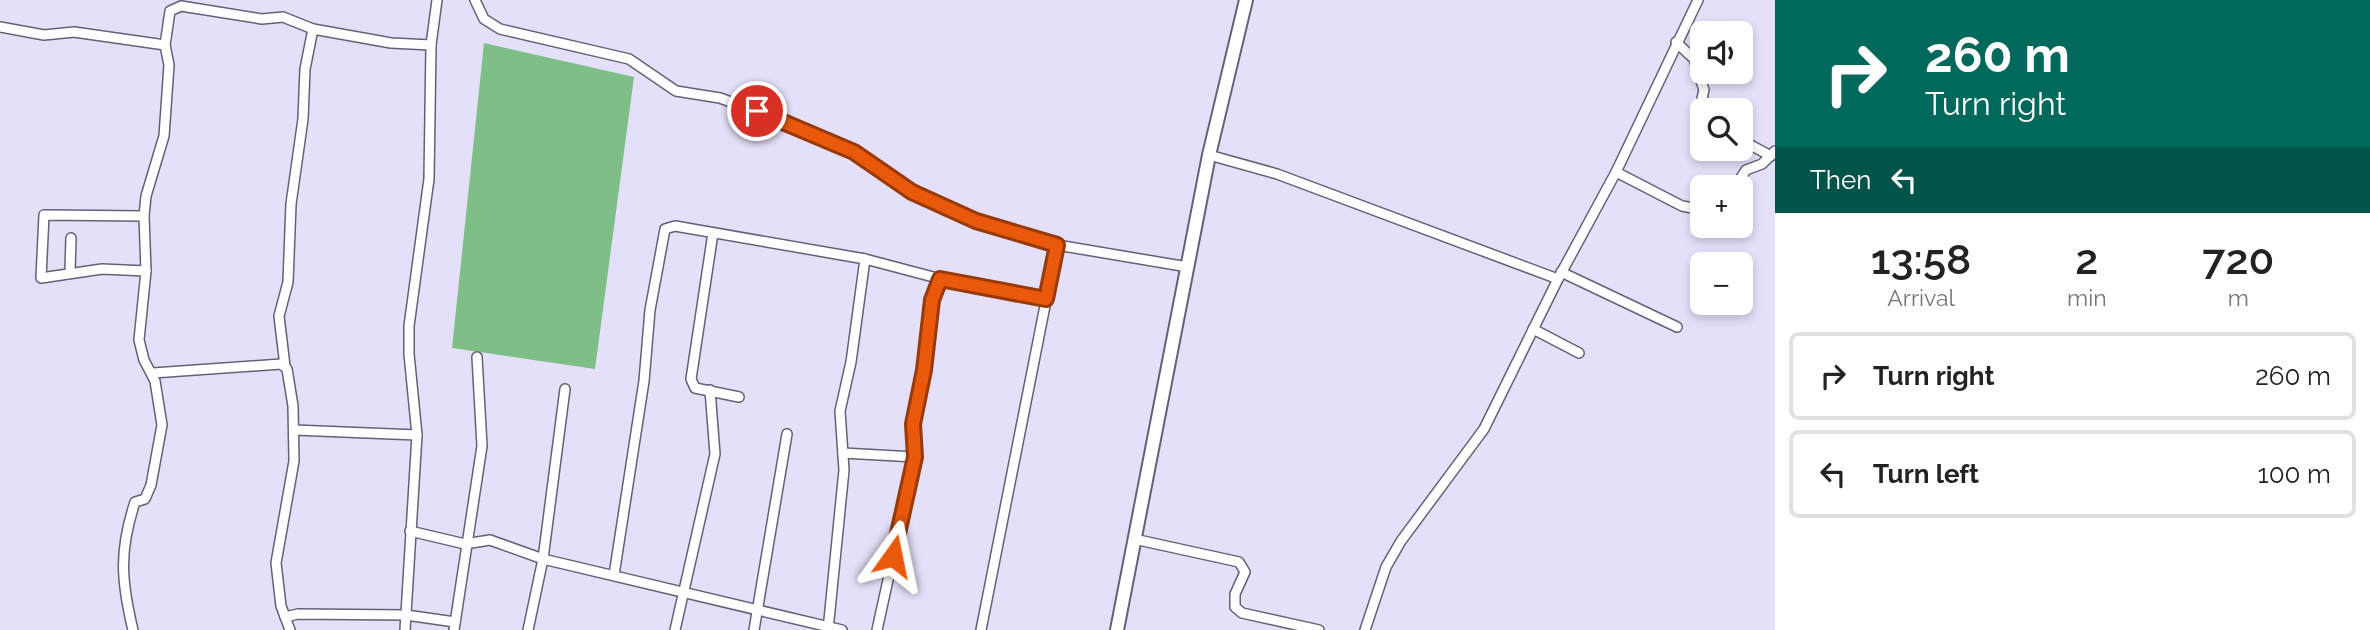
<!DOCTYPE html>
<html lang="en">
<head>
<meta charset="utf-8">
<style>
  :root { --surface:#fff; --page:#f6f6f6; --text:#222; --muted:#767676; --line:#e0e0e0 }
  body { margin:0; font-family:Raleway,sans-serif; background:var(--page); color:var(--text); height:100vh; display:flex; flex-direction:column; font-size:26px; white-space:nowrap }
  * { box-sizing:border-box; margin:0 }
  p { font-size:23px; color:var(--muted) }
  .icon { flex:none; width:38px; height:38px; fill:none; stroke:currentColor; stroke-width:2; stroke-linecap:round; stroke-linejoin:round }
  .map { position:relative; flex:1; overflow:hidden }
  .details { display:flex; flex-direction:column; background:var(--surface); width:595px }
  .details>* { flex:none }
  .guide { background:#00695c; color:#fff; overflow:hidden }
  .fabs { position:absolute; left:1690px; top:21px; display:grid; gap:14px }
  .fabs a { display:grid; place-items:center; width:63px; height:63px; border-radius:10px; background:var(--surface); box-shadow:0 4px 10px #0003; font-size:35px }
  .pin { position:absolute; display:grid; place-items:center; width:60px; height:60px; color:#fff; margin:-30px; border:4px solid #fff; border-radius:50%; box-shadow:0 2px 7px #0007 }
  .me { position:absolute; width:77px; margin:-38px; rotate:12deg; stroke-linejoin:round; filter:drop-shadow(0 0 5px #0008) }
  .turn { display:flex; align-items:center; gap:24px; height:147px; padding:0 35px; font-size:32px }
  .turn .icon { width:91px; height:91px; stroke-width:2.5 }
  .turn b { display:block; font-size:49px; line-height:60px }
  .then { display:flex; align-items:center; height:66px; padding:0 35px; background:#0003; gap:14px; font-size:26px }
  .eta { display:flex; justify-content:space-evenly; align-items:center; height:119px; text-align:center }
  .eta b { font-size:42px; font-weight:600; line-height:49px }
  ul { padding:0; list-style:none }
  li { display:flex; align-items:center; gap:21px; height:88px; margin:0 14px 10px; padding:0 21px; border:4px solid var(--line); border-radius:10px }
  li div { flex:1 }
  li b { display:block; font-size:26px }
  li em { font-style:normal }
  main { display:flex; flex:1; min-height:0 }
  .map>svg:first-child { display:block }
</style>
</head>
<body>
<main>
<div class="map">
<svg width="1775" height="630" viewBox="0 0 1775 630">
  <rect width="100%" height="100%" fill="#e5e0f9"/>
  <path fill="#7ebe87" d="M484,43l150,34 -39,292 -143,-21z"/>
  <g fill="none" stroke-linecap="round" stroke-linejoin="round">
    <defs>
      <g id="street">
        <path d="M475,0l9,19 16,10 129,30 47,32 44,7 55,20 79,34 58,40 64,29 81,24 131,22"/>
        <path d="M0,27l44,8 30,-3 91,13"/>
        <path d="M1676,42l18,17 10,31 -2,8 9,12"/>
        <path d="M1741,140l30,16"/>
        <path d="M1209,155l68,19 281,105"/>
        <path d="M1616,172l66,34 21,4"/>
        <path d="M1735,187l11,-17 16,-6 13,-13"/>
        <path d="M144,216l-100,-1 -3,63 61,-9 44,2"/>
        <path d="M713,233l-22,146 4,9 44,9"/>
        <path d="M70,271l1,-33"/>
        <path d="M1561,272l116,55"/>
        <path d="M1533,329l46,24"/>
        <path d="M285,366l-6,-50 9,-34 3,-78 12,-85 2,-50 8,-40"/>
        <path d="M153,373l128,-9 6,5 6,37 1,55 -18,102 5,43 9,24"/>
        <path d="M294,430l123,5"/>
        <path d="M843,453l72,4"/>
        <path d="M410,531l55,13 25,-4 53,19 299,71"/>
        <path d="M1134,539l105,23 6,10 -10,22v13l7,6 77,17"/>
        <path d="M614,575l30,-194 6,-71 15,-81 10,-3 190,33 76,20 105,20"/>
        <path d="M285,617l13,-3 108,1 49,7"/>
        <path d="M133,630c-12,-50 -14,-79 2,-128l10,-3 6,-14 11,-60 -7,-44 -11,-21 -5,-20 7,-69 -2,-55 2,-20 18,-60 5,-71 -4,-20 5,-34 11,-5 81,13 21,-2 30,12 78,14 40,2"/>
        <path d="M405,630l12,-195 -8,-81v-28l20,-147 2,-134 6,-45"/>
        <path d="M454,630l28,-184 -5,-89"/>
        <path d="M528,630l15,-71 22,-170"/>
        <path d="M675,630l40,-176 -5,-64"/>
        <path d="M754,630l33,-196"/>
        <path d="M828,630l16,-160 -4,-59 11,-49 14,-103"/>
        <path d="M877,630l38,-173 -2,-33 11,-53 8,-71 9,-21"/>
        <path d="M981,630l76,-385"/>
        <path d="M1365,630l21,-63 15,-26 83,-112 74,-150 58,-107 82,-172"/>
      </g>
      <path id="secondary" d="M1117,630l92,-475 37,-155"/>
    </defs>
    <use href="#street" stroke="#656076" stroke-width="12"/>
    <use href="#secondary" stroke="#656076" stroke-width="16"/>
    <use href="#street" stroke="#fff" stroke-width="9"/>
    <use href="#secondary" stroke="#fff" stroke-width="12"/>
  </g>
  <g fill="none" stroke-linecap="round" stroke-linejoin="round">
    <defs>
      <path id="route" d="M757,111l97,41 58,40 64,29 81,24 -11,54 -106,-20 -8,21 -8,70 -11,54 2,33 -22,99"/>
    </defs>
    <use href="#route" stroke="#983908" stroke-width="18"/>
    <use href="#route" stroke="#ea580c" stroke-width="12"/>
  </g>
</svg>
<div class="fabs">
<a><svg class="icon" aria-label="sound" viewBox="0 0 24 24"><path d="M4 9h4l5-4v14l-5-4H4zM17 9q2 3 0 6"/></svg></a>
<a><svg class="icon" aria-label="search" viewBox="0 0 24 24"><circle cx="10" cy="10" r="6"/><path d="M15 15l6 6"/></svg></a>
<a>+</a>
<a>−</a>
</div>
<div class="pin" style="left:757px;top:111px;background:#d93025"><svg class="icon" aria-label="arrive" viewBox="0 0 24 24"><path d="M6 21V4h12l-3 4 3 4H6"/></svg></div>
<svg class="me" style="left:893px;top:556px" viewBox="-20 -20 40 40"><path d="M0-17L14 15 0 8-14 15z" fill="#ea580c" stroke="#fff" stroke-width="4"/></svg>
</div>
<section class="details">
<div class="guide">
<div class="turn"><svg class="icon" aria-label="right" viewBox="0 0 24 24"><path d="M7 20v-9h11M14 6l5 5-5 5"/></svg><div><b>260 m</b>Turn right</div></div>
<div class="then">Then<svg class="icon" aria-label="left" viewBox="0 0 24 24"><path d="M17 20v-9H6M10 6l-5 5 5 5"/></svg></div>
</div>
<div class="eta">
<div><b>13:58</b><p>Arrival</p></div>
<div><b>2</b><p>min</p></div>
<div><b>720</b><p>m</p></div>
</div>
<ul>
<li><svg class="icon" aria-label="right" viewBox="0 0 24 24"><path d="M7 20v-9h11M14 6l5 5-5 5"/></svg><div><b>Turn right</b></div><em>260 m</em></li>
<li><svg class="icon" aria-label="left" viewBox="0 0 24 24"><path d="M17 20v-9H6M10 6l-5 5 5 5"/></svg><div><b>Turn left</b></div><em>100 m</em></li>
</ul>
</section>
</main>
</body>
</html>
